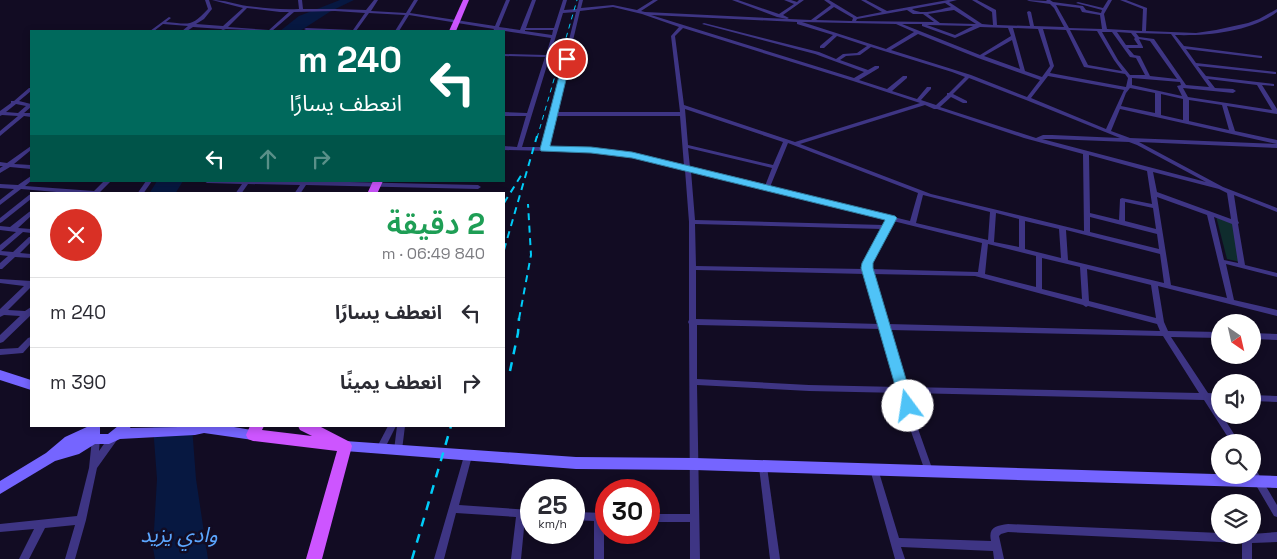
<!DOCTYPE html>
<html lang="ar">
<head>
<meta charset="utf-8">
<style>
  :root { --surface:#fff; --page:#f7f7f7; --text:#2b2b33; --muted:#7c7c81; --line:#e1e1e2 }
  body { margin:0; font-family:"Space Grotesk","Noto Sans Arabic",sans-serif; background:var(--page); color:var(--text); direction:rtl; height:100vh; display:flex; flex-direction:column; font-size:19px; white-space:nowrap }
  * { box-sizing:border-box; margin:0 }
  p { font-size:16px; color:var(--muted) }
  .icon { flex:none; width:28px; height:28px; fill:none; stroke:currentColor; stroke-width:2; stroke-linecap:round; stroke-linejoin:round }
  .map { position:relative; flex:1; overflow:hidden; direction:ltr }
  .drawer { position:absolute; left:30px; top:192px; width:475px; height:235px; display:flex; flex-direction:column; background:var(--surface); border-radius:0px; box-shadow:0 2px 8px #0003; direction:rtl }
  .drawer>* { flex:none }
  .banner { position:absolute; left:30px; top:30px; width:475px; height:152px; border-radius:0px; box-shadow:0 2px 8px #0003; direction:rtl; background:#00695c; color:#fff; overflow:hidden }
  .needle { width:32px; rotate:146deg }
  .tools { position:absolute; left:1211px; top:314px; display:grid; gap:10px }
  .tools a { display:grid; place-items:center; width:50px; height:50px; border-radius:50%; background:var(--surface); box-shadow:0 2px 8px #0003; font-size:25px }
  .speed { position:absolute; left:520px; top:479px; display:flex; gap:10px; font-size:25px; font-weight:700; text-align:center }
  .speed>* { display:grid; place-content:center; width:65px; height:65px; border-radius:50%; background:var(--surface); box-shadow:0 2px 8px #0003; line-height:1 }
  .speed small { font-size:12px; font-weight:400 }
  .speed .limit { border:8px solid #d22; background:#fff; color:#111 }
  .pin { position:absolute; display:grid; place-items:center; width:42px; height:42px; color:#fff; margin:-21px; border:2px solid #fff; border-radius:50%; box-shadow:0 1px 5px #0007 }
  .me { position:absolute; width:55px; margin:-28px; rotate:346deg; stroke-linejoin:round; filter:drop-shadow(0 0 4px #0008) }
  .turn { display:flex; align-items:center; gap:18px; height:105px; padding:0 20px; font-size:22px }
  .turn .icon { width:65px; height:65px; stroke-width:2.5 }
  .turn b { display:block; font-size:35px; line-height:42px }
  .lanes { display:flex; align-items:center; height:48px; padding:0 20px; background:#0003; justify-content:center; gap:25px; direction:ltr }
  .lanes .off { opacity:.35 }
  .round { display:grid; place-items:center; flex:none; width:52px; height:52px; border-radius:26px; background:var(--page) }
  .head { display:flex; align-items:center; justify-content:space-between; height:85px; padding:0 20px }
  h1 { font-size:30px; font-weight:600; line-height:38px; color:#1e9e55 }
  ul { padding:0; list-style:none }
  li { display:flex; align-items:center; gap:15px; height:70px; padding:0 20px; border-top:1px solid var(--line) }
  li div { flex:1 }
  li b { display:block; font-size:19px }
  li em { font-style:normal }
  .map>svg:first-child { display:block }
</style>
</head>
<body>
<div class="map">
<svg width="1277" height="559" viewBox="0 0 1277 559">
  <rect width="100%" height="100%" fill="#120c23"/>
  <path fill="#0f2c2d" d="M1216,216l18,7 6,39 -13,-3z"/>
  <g fill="#071841">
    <path d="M340,0h14l-23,11 -31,20h-20l19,-15z"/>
    <path d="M157,181h26l-8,13h-26z"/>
    <path d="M153,426h39l4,53 12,80h-53l-2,-11 4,-69z"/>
  </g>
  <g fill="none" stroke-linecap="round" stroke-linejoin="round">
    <g fill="#3e3584" fill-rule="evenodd">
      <path d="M205,0h4l3,9 -8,10 -8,5 27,2 20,-18 -31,-8c12,0 23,4 35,6 17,2 34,4 52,3l-1,-9h4l1,9h32l31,1 8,-10h4l-7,11 35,2 8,-13h4l-8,13 85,13 11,-26h4l-11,27 21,3 12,-30h4l-10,28h28l9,-28h4l-3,10 13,-1 2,-9h4l-2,8 32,-3 24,5 16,-10h5l-17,11 4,1 166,8 20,-15 -7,-5h5l28,17 25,-5 -21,-12h5l21,11 61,-11h9l-8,2 33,22 11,1 -1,-13 -20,-12h5l19,10 1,15 33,1 -3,-14 2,-1 2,1 3,14 30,1 -10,-19 -4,-4 -21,-3 -2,-1 20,1 -1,-1h4l3,2 30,4 3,4 15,3 1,-3 -26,-7 2,-1 25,6 5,-8h4l-8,14 3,15 35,2 1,-22 -23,-9h6l21,8 -1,23 50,2 20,-3 32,-7 11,-4 18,-10v3c-26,20 -70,24 -102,23l9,11 78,10v2h-2l-74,-9 10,14 80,9v2h-2l-76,-8 8,10 68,8v2l-12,-1 15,24v5l-50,-8 8,25 42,9v4l-157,-35 -9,22 19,7 147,6v4l-138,-6 84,45 54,21v4l-43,-17 4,26 1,2 -1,1 7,41 32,8v4l-51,-13 8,36 43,10v6l-119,-30 6,36 4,9 52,1v6l-49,-1 37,56 12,1v6h-7l7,12v3h2l17,27h-8l-27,-42 -295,-7 7,30 17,48 -1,3 -3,1 -3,-1 -1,-3 -17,-48 -7,-30 -92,-2 -112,-6 3,174h-10v-37h-41v-8h41l-1,-190 -1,-2 1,-2v-98l-4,-52 -53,-13 -41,-5 -87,-2v-4l13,1 9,-31h-22v-4l23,1 18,-56 -41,-1v-2l42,1 5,-17 -53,-8 -1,1h-4l1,-2 -85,-14 -10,16h-4l10,-16 -36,-2 -13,18 -50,-1 -2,-1 2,-1 47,2 12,-17 -30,-2 -41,1 -22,19 -46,-2 -3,1 -2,-1 -28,-2 -6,4h-5l6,-5 -25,-2 -9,7h-4l19,-14 2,1 -5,4c24,2 25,5 42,-13zM945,3l6,4c-11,2 -29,9 -39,2zM1056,5l24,3 2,4 18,3 2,14 -33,-1zM613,7l29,7 37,13 -8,9 9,76h-124l24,-101zM834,7l19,11 -1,3 -36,-1zM247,8l33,4h9l-20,18 -41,-3zM907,10l6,4h10l11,8 -78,-1 1,-2zM954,10l22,14 -36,-1 -12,-9zM576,12l-34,135h-20l41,-134zM651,15l146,7v2l36,11 -13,11v2h4l13,-12 30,10 -10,7 -14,1 -7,5 -17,-7 -115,-29 -2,1 113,30 49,18 -10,6zM802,22l94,2 18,8 -28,17zM902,24h20v2l33,12 25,-11 28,1 3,8 -31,19zM927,25l46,1 -18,9zM683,28l170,53 67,22 -125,39 -111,-37 -9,-69zM1013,28l25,1 12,37 -8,11 -17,-6zM1043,29l23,1 18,37 41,7 3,4 -2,9 -76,-14 4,-7zM525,30h28l-1,5 -27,-4zM1070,30l27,1 17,29 8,11 -34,-6zM1102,32h10l18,25 6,1 9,17h-15l-12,-15zM1117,32l14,1 4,5 -1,1 4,6h-12zM1136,33l35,1 38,53 -23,-2 -32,-46 -15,-2zM918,34l60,24 62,22 -13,17 -56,-22 -80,-25zM1139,39l11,2 27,38 -27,-3 -10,-20 -6,-1 -6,-7h15v-1zM1012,40l8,29 -36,-13zM871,47l81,25 13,5 -16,16h-2v2l-11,10 -15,-5 10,-11v-2h-4l-10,12 -25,-8 15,-13v-2h-4l-16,13 -28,-9 20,-12v-2h-4l-7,4 -28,-10 6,-4 14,-1zM1048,76l76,14 -18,39 -75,-31zM969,78l57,22 94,38 -68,-3h-9l-7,3 -96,-31 11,-10 12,6h4v-2l-14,-7zM1132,78l48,4 1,3 -4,1 5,10 -50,-11zM1208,79l49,6 15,25 -84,-13 -5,-9 50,5 3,-2 -3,-2 -18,-1zM1130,88l25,5v20l-34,-7 5,-13zM1161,94l22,5v21l-22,-5zM1189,100l33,5 7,25 -40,-9zM925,105l9,4h3l87,29 59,16 1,77 -153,-37 -131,-50zM685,109l98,33 -10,23 -85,-20zM555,116h125l4,50 -52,-13 -41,-5 -44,-1zM1042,139h10l77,3 8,3 69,37zM788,143l130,50 -8,28 -140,-34zM688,148l84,20 -7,18 -75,-19zM1089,155l58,16 5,33 -30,-6 -2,1 -1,21 -29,-7zM691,171l196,49 -3,5 -189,-5zM1153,172l66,17 8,4 4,26 -74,-27zM923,195l67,17 -2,28 -72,-17zM1157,197l50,18 20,83 -56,-13zM1125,202l28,6 3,21 -31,-8zM996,213l23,6v28l-25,-5zM1090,217l67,17 2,15 -69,-17zM1214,217l18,7 6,39 -14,-3zM893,221l89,22 -4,29 -107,-3v-6zM1025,221l34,8 2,29 -36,-9zM695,224l187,5 -17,34 -1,6 -168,-3zM1066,230l94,24 4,29 -96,-23zM988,244l48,12v31l-51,-13zM1042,258l38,9 2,32 -40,-10zM1087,269l64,16 5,33 -67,-17zM696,270l169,4 15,50 -184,-5zM872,274l103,2 108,29 3,2 2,-1 69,18 3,7 -272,-7zM697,325l185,4 17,58 -90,-2 -112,-6zM890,330l273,6 36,57 -292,-6z"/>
      <path d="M732,0h6l41,14 15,-10 -10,-4h7l6,2 2,-2h5l-21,15 6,3 -2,1 -10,-2z"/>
      <path d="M29,88h2v3l-12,10 12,3v3l-7,6h7v4l-7,-1 -24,20v-5l18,-15 -16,-1 -2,1v-5l11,-8v-2h3zM16,104l10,2 -8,7 -12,-1z"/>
      <path d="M31,146v4l-17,14 17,1v4l-21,-2 -10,6v-5l3,-2h-3v-4l7,1z"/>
      <path d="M31,176v5l-6,5 69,5 10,-10h7l-13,13h-18l-59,-5 -21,16v-5l14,-11 -14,-1v-4l18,1z"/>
      <path d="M146,181h6l-9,13h-6z"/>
      <path d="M204,181h103l171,4 3,2 -3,2 -172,-4 -6,9h-6l6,-9 -52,-1 -7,10h-6l7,-10 -35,-1z"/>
      <path d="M31,194v5l-29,23 -2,1v-5l29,-23z"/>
      <path d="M31,211v5l-13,12 13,1v4l-8,-1 -22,19 12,1 16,-15h2v5l-11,11 11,1v4l-16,-1 -13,12h-2v-6l8,-7 -8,-1v-10l16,-13 -16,-2v-4l10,1 19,-15z"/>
      <path d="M0,279l31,2v6l-23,23 17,1 6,-4v8l-28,27 -3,1v-8l20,-19 -16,-1 -4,2v-8l24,-23 -24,-3z"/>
      <path d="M1252,333l25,1v6l-25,-1z"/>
      <path d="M31,337v7l-8,9 -23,2v-6l18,-1 10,-10z"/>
      <path d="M1252,395l25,1v6l-25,-1z"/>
      <path d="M388,426h8l-13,26 -3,1 -3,-1 -1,-3z"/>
      <path d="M397,426h8l-3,24 -1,3 -3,1 -3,-1 -1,-3z"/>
      <path d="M114,433l3,1 1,3 -1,3 -20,28 -11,52 -11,39h-10l10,-34 -30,3 -16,31h-10l15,-30 -34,3v-8l77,-8 12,-48 3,-29 1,-3 3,-1 3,1 1,3 -1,12 12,-17z"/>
      <path d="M468,452l3,1 1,3 -13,49 72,5v8h-6l-4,41h-10l5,-42 -60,-4 -12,46h-10l30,-103 1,-3z"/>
      <path d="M763,463l3,1 1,3 13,92h-10l-11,-92 1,-3z"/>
      <path d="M874,465l3,1 1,3 21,69 92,3c-3,-14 5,-15 17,-17l212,9v2h32v-1l25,-2v10l-25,1v16h-10v-16l-234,-11 -7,2 -2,2 5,23h-10l-1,-8 -92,-4 4,12h-10l-25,-90 1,-3z"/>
      <path d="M1252,467l3,1 22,37v12l-3,-1 -24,-41h2z"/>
      <path d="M574,512l32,1v8h-2v38h-10v-38l-20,-1z"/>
    </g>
    <g fill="#7565ff" fill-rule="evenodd">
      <path d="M0,370l31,10v10l-31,-10z"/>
      <path d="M89,426h11v8h8l10,-8h13l-1,2 98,-2 29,5 2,4 -2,4 -4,1 -49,-7 -9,2 -75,4 -11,5h-14l-16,10 -24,7 -55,33v-13l46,-28 19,-16z"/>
      <path d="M345,441l231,16 119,1 582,18v12l-582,-18 -119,-1 -231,-18 -4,-1 -2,-4 2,-4z"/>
    </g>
    <g fill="#cd55ff" fill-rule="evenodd">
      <path d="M463,0h6l-13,31h-7z"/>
      <path d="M373,181h10l-6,13h-10z"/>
      <path d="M250,426h14l-2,4 50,6 -12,-6 -2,-4h21l31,16 2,4 -30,113h-16l31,-108 -84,-10 -5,-2 -2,-4z"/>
    </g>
    <path stroke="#00cdf9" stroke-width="1" stroke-dasharray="5 4.5" stroke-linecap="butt" d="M537,138l40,-138"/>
    <g stroke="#00cdf9" stroke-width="2" stroke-dasharray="7 5.5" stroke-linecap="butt">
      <path d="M504,203l18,-29"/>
      <path d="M504,250l33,-114"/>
      <path d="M519,319l12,-64 -3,-51"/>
    </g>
    <g stroke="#00cdf9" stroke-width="2.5" stroke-dasharray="9 8" stroke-linecap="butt">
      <path d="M510,371l8,-38 1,-15"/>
      <path d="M412,559l39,-133"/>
    </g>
  </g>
  <path fill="#4fc3f7" stroke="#337fa1" d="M564,57l7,2 -21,87 41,1 41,5 263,64 2,2 -24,45v5l41,138 -2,4 -4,2 -5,-2 -2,-4 -40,-138 1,-5 23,-43 -253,-62 -41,-5 -50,-2 -1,-2z"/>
  <g text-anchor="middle" stroke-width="5" stroke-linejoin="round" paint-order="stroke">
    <g font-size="21" font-style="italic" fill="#5ca7ff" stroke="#120c23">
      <text x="179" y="542">وادي يزيد</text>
    </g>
  </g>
</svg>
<div class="tools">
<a><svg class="needle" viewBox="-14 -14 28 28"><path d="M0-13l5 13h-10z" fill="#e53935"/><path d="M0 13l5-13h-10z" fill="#7c7c81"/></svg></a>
<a><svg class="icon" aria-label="sound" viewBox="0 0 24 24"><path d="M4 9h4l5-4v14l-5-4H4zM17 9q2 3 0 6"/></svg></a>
<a><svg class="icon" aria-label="search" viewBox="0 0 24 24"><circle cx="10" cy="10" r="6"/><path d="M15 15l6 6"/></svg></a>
<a><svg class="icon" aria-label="layers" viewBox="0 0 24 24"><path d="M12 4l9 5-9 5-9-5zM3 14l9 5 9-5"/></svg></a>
</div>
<div class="speed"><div>25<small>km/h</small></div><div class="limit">30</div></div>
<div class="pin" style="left:567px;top:59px;background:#d93025"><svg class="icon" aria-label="arrive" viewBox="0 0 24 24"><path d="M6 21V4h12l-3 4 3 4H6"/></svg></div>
<svg class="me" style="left:908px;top:406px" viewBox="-20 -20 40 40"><circle r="19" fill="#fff"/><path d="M0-13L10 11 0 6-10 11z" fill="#4fc3f7"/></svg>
<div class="banner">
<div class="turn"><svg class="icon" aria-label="left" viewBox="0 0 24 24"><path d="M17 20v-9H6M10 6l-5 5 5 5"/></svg><div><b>240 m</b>انعطف يسارًا</div></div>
<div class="lanes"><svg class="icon" aria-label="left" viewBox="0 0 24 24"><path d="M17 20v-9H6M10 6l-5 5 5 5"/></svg><svg class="icon off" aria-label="ahead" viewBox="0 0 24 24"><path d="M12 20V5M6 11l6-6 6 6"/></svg><svg class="icon off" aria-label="right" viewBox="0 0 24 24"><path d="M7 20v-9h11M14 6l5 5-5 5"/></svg></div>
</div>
<section class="drawer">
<div class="head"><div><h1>2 دقيقة</h1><p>840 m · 06:49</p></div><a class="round" style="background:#d93025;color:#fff"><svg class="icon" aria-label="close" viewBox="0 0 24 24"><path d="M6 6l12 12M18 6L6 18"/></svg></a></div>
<ul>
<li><svg class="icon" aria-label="left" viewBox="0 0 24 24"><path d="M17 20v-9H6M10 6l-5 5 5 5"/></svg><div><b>انعطف يسارًا</b></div><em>240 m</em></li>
<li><svg class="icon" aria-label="right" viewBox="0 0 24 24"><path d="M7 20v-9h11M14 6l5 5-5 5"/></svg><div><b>انعطف يمينًا</b></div><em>390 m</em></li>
</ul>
</section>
</div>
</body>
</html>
